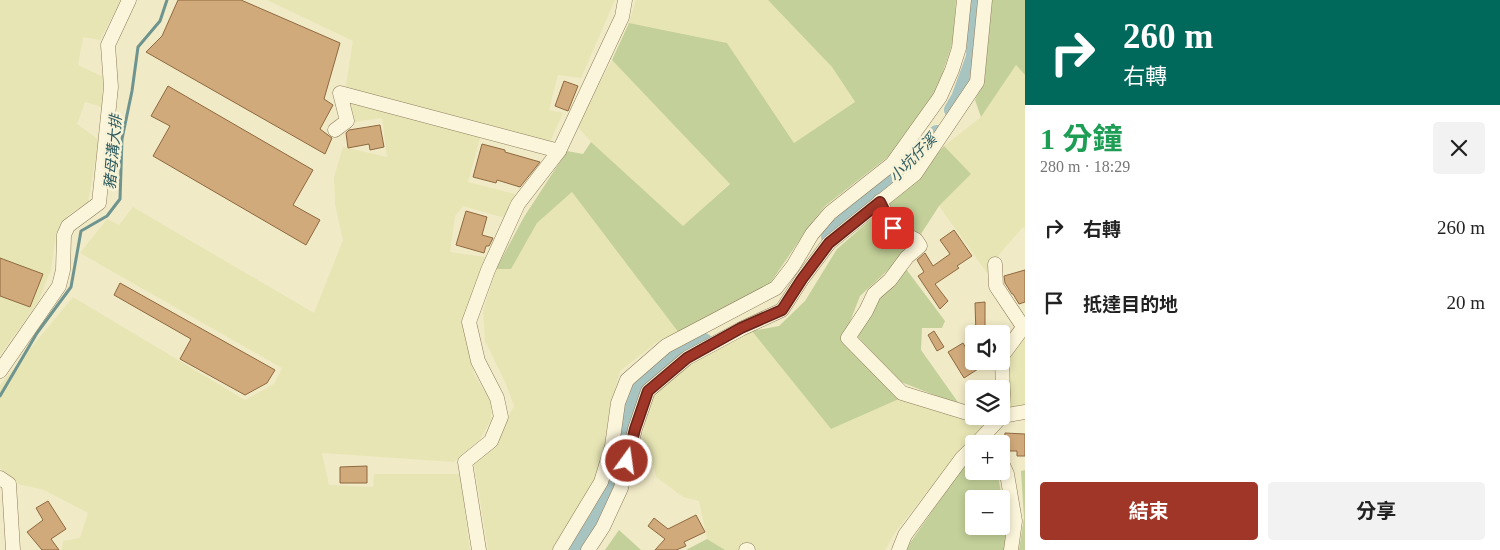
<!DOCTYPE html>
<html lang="zh-TW">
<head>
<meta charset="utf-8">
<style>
  :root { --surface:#fff; --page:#f2f2f2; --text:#222; --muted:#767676; --accent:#a03627 }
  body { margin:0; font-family:"Times New Roman","Noto Sans TC",serif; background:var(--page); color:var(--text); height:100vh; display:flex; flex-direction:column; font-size:19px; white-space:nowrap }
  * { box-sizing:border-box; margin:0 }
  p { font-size:16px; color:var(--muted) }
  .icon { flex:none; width:28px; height:28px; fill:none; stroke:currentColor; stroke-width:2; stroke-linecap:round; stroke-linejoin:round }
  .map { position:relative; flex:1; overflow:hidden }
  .side { display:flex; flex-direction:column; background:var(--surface); width:475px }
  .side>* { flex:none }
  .hud { background:#00695c; color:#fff; overflow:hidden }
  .buttons { position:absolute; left:965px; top:325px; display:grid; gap:10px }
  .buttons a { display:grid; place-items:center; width:45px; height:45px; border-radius:5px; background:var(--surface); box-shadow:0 2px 8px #0003; font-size:25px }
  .pin { position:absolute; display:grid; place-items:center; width:42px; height:42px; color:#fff; margin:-21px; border-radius:10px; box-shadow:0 2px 8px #0006 }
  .me { position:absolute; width:55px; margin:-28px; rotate:14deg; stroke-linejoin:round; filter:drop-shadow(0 0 4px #0008) }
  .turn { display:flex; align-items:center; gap:18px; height:105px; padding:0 15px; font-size:22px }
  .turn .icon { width:65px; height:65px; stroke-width:2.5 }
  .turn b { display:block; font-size:35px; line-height:42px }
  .round { display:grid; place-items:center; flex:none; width:52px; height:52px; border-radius:5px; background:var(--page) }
  .head { display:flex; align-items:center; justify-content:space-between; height:85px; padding:0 15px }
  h1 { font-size:30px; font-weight:700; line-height:38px; color:#1e9e55 }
  .cta { display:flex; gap:10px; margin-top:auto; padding:10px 15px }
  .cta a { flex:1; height:58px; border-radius:5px; background:var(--accent); color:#fff; font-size:20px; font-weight:700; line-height:58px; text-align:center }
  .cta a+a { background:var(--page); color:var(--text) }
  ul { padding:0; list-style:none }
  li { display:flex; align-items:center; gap:15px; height:75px; padding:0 15px }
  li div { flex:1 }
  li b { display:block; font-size:19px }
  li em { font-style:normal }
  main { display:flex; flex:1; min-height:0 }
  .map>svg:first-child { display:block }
</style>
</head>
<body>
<main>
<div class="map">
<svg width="1025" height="550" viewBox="0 0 1025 550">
  <rect width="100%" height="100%" fill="#f1eac7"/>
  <g fill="#e7e5b4">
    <path d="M0,0h121l-21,40 -17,-3 -5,28 25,12 -1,30 -17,-5 -8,22 22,16 -11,62 -20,13 -12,19 -5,36 -13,32 -38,53z"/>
    <path d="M267,0h348l-34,78 -23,-3 -9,35 14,3 -17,38 -65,-16 -13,47 47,12 -10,24 -42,-12 -8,10 -5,36 35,5 -22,69 11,48 17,28v18l-11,19 -26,23 -132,-9 7,32 44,2 1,-13h86l10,76h-408l1,-9 17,-3 8,-25 -44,-23 -26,-6 -18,-16v-83l73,-88 172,103 29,-16 8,-16 -202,-115 27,-34 12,6 14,-18 181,106 29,-73 -8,-36 -1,-27 9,-30 44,10 -5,-39 -42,6 13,-83z"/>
    <path d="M636,0h132l64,67 23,36 -61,40 -67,-100 -98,-20z"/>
    <path d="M612,60l118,123 -47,44 -92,-85 -14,-16z"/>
    <path d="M1016,65l9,10v154l-2,-2 -21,24 -15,22 -48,-67 32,-32 -27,-28 37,-29z"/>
    <path d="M572,192l107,141 -18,6 -41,32 -11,41 -4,33 -11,39 -42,66h-64l-14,-86 19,-17 21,-41 -8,-22 -21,-43 -2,-30 13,-42 15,-1 26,-45z"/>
    <path d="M1025,321v86l-18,1 -2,-54z"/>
    <path d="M752,331l79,98 68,-30 84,27 -52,61 -35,44 -11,19h-160l-18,-11 -8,-38 -16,-4 -27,-20 -6,-24 -10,-9 13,-49 38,-31z"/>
  </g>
  <g fill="#c3d099" fill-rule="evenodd">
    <path d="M768,0h188l-3,41 -16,49 -48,66 -64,50 -18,23 -38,56 -90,48 -107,-141 -35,31 -26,46h-15l28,-52 43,-66 16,3 8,-12 92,84 47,-42 -118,-124 17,-37 98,20 67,100 61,-41 -23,-35z"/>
    <path d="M990,0h35v75l-9,-10 -35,52 -6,-17 7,-15z"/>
    <path d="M944,146l27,28 -32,32 -18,28 -26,-13 -6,-20 31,-27z"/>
    <path d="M877,214l7,19 29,14 -53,49 -18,46 57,57 -68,30 -79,-98 27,-5 26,-25 32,-52z"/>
    <path d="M906,269l39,52 -3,7h-20l-1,22 39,55 -59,-23 -45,-47 22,-39 14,-9z"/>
    <path d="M974,458v13h23l15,79h-105l3,-7 55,-79zM974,499h27v27h-27z"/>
    <path d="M1025,470v80h-6l5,-32 -3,-47z"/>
    <path d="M619,530l22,20h-36z"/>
    <path d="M707,539l18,11h-39z"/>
  </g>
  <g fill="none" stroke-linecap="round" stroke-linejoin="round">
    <path stroke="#6e948f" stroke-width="3" d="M0,396l37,-63 34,-46 10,-56 26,-15 13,-17 2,-60 10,-48 6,-44 22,-26 7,-21"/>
    <g stroke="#a8c4c0" stroke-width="18">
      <path d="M953,110l7,-12 15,-41 2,-57"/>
      <path d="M830,237l9,-10 62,-53 36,-40"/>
      <path d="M578,550l20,-31 19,-40 11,-63 11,-25 39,-36 26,-13"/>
    </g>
  </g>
  <g fill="#d1aa7b" stroke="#8e693f">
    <path d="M178,0h63l99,43 -16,56 9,6 -13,24 12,9 -7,16 -179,-102 16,-16z"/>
    <path d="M564,81l14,5 -10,25 -13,-5z"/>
    <path d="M168,86l145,84 -20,35 27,15 -14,25 -153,-89 17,-30 -19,-10z"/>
    <path d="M380,125l4,22 -14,3 -1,-6 -21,4 -2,-15 3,-3z"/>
    <path d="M482,144l23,6v2l35,10 -20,25 -23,-7 -1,3 -23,-6z"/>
    <path d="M466,211l21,6 -5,18 11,3 -4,8h-3l-2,7 -28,-8z"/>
    <path d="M954,230l18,26 -15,10 2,2 -24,16 13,17 -8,8 -22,-33 6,-4 -7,-12 8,-7 8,13 17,-12 -10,-14z"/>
    <path d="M0,258l43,16 -13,33 -30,-11z"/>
    <path d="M1025,270v32l-6,2 -6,-10h-1l-7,-11 -1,-7z"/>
    <path d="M120,283l155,87 -8,13 -22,12 -65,-36 11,-20 -77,-44z"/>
    <path d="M985,302v32h-9l-1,-31z"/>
    <path d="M934,331l10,16 -7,4 -9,-16z"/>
    <path d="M963,343l15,26 -14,9 -16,-26z"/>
    <path d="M1005,433l20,1v22h-8v-5h-13z"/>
    <path d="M367,466v17h-27v-16z"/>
    <path d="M48,501l18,28 -15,10 8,11h-17l-15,-18 16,-12 -7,-12z"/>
    <path d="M696,515l9,17 -21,10 2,4 -10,4h-21l10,-11 -17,-13 6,-8 14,11z"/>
  </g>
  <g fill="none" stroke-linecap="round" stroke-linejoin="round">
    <defs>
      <g id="minor">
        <path d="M335,130l12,-9 -7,-28 219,58"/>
        <path d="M880,201l13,27 23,12 4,6 -13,11 -17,23 -16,14 -8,17 -18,27 54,55 72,22"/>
        <path d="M995,264l1,22 28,42"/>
        <path d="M0,371l59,-85 4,-16 1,-35 4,-9 31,-23 12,-116 -3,-42 21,-45"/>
        <path d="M1002,416l1,-22 -1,-38 23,-31"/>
        <path d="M976,444l26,-28 23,-4"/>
        <path d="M1001,461l6,13 8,47 -4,29"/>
        <path d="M0,478l9,6 4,66"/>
        <path d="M479,550l-14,-88 26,-21 10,-24 -4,-19 -19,-37 -9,-39 19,-52 30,-66 41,-53 63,-134 3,-17"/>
        <path d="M560,550l41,-68 11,-36 6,-43 9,-23 39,-34 110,-58 17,-22 19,-32 18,-21 62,-49 48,-67 12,-27 7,-22 5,-48"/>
        <path d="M588,550l15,-23 18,-39 14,-59 13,-38 39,-33 54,-29 41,-19 20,-31 27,-36 86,-69 62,-92 8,-82"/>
        <path d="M746,550h2"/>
        <path d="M899,550l6,-15 57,-77 12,-12"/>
      </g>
    </defs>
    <use href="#minor" stroke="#8e7c5b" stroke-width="15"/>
    <use href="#minor" stroke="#fbf5db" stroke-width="14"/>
  </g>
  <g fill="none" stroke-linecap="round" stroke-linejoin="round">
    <defs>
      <path id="route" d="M627,461l8,-32 13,-38 39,-33 54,-30 41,-18 20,-31 27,-36 51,-41 13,26"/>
    </defs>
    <use href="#route" stroke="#682319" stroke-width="12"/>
    <use href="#route" stroke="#a03627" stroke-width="9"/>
  </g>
  <g text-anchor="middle" stroke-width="5" stroke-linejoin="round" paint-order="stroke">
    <g font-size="15" font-style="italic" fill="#2e5b5e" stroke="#f8f2d7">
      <text transform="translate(113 152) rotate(-85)" y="5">豬母溝大排</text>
      <text transform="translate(913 158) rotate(-46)" y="5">小坑仔溪</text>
    </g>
  </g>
</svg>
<div class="buttons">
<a><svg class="icon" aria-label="sound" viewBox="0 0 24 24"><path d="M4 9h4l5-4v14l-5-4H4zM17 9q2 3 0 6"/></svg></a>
<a><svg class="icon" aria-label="layers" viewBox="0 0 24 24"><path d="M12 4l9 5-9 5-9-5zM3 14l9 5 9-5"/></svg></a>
<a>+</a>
<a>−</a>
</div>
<div class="pin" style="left:893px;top:228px;background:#d93025"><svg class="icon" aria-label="arrive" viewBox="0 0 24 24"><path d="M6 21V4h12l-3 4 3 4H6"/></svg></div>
<svg class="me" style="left:627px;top:461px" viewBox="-20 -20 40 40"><circle r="17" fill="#a03627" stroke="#fff" stroke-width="3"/><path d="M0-11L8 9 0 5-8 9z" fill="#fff"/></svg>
</div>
<section class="side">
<div class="hud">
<div class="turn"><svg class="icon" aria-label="right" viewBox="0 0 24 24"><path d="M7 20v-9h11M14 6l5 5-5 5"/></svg><div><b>260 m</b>右轉</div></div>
</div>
<div class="head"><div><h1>1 分鐘</h1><p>280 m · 18:29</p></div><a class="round"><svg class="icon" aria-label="close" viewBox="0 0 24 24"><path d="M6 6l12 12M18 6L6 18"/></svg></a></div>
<ul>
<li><svg class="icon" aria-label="right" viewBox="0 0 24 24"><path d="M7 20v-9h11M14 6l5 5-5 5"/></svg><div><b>右轉</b></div><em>260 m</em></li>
<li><svg class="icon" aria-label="arrive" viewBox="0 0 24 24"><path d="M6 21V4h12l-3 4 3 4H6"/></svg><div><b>抵達目的地</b></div><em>20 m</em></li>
</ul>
<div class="cta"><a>結束</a><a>分享</a></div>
</section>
</main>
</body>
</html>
